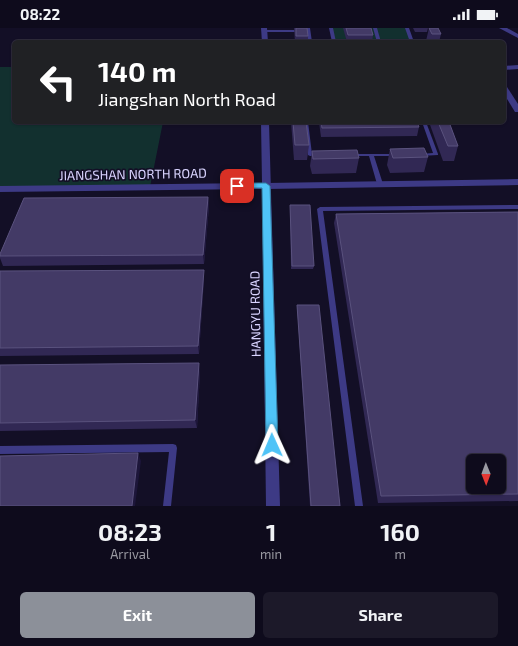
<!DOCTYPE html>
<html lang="en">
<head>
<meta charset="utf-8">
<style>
  :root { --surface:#0e0b1c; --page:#1c1929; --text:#f1f3f6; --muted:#9b9ba3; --line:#2e2b3b; --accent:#8c9099 }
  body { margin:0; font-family:"Exo 2",sans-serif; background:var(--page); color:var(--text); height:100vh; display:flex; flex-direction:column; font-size:15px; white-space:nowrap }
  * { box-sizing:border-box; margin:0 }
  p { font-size:13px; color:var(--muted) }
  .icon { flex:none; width:22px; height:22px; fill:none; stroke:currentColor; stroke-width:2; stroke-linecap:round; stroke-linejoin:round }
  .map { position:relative; height:478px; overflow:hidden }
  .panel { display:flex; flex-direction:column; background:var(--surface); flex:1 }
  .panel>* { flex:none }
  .guide { position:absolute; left:12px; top:12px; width:494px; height:84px; border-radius:6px; box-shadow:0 1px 3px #0004,0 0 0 1px var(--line); background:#202124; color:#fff; overflow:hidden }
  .needle { width:26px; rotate:179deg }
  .fabs { position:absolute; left:466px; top:426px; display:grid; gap:8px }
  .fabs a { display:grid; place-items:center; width:40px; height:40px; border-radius:6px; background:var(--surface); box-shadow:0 1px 3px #0004,0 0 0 1px var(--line); font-size:20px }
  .pin { position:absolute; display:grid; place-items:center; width:34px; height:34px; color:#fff; margin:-17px; border-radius:8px; box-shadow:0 2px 6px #0006 }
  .me { position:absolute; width:44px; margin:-22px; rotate:359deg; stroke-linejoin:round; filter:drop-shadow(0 0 3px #0008) }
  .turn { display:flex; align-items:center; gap:14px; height:84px; padding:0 20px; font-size:18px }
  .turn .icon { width:52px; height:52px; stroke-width:2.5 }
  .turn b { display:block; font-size:28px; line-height:34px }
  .eta { display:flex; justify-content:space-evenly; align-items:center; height:68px; text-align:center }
  .eta b { font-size:24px; font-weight:700; line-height:28px }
  .action { display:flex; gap:8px; margin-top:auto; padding:8px 20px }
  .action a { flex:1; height:46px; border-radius:6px; background:var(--accent); color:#fff; font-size:16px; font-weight:700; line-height:46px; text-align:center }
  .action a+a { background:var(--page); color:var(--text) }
  .status { display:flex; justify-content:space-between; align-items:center; height:28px; padding:0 20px; background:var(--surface); direction:ltr }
  .status svg { height:11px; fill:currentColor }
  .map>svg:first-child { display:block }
</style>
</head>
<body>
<div class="status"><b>08:22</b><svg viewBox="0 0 49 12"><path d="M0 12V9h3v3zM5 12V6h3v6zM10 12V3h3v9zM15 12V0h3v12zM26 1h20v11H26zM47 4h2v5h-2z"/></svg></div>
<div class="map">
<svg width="518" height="478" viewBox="0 0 518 478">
  <rect width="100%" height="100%" fill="#130f26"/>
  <g fill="#12302f">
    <path d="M331,0h76l5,14h-78z"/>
    <path d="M0,39h14v55h149l-13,65 -150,2z"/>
  </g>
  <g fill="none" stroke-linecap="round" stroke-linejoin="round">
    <g fill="#3d3a85" fill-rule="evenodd">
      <path d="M306,0h4l2,14h-4l-1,-10h-42l-2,-1 2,-1h41z"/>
      <path d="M329,0h4l3,14h-4z"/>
      <path d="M373,0h4l4,14h-4z"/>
      <path d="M405,0h4l5,14h-4z"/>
      <path d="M304,94h4l4,32h9v2h-11l-2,-1z"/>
      <path d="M422,94h4l12,32v1l-18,1 -2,-1 2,-1 13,-1z"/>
      <path d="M348,126h49l2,1 -2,1h-23l9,28 -3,2 -3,-2 -8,-28h-19l-2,-1z"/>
      <path d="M518,177v4l-195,2 40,295h-8l-38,-297 3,-2z"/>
      <path d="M173,416l3,1 1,3 -6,58h-8l6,-54 -169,2v-8z"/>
    </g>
    <g fill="#3d3a85" fill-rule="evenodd">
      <path d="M499,0h8l11,6v4z"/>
      <path d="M518,37v4l-14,1v-4z"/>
      <path d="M504,59h3l11,17v8h-3l-11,-18z"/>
      <path d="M518,151v6l-252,4 -4,-3 4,-3z"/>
    </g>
    <g fill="#3d3a85" fill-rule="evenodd">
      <path d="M261,0h6l1,14h-6z"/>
      <path d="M261,94h8l11,384h-14l-4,-317 -262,3v-6l262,-3z"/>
    </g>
  </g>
  <g fill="#312854">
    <path d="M294,0h2l12,8v6h-13z"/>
    <path d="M343,0h28l2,7 -1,7h-25z"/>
    <path d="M413,0h15l-1,4h-12z"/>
    <path d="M429,0h9l3,6 -2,8h-13v-1z"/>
    <path d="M291,94h15l3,23 -2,15h-13z"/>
    <path d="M319,94h98l2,5 -2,9 -96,1z"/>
    <path d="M429,94h20l9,24 -4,15h-11z"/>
    <path d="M390,121l38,8 -4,15 -34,1 -3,-8z"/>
    <path d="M312,123l47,7 -3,15 -44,1 -2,-8z"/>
    <path d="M208,169l1,9 -5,58 -201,2 -3,-8v-4z"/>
    <path d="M290,180l24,58 -1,3h-22z"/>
    <path d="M518,184v289l-140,2 -44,-280 2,-9z"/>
    <path d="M0,243l204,8 -5,75 -199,2z"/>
    <path d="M297,277l43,201h-30z"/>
    <path d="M0,337l200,6 -3,57 -197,3z"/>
  </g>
  <g fill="#1d163a">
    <path d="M208,169l1,9 -5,58 -1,-9z"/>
    <path d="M204,242v9l-5,75 -1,-8z"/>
    <path d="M199,335l1,8 -3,57 -2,-8z"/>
    <path d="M138,425l3,8 -6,45h-3z"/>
  </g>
  <g fill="#433a66" stroke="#5a527e" fill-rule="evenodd">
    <path d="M296,0h11l1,8h-12z"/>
    <path d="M346,0h25l2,7h-25z"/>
    <path d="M429,0h9l3,6h-9z"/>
    <path d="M293,94h13l3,23h-14z"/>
    <path d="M321,94h96l2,5 -97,1z"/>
    <path d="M438,94h11l9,24h-10z"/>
    <path d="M424,120l4,9 -35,1 -3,-9z"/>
    <path d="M357,122l2,8 -46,1 -1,-8z"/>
    <path d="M208,169l-5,58 -203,1v-2l24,-56z"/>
    <path d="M290,177h20l4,61h-22z"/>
    <path d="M518,184v282l-137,2 -45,-282zM473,433h26v26h-26z"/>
    <path d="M204,242l-6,76 -198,2v-77z"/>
    <path d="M297,277h22l21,201h-29z"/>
    <path d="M199,335l-4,57 -195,3v-58z"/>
    <path d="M138,425l-6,53h-132v-50z"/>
  </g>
  <path fill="#4fc3f7" stroke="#337fa1" d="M237,155h29l4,3 8,259 -2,4 -4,2 -4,-2 -2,-4 -4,-257h-28l-1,-2z"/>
  <g text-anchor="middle" stroke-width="3.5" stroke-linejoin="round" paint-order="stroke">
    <g font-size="13" fill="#d9d4ff" stroke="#130f26">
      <text transform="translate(133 146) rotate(-1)" y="5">JIANGSHAN NORTH ROAD</text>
      <text transform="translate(255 286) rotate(-91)" y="5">HANGYU ROAD</text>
    </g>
  </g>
</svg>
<div class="fabs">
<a><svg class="needle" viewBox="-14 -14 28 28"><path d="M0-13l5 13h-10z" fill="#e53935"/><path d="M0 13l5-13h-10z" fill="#9b9ba3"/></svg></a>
</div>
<div class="pin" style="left:237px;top:158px;background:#d93025"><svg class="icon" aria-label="arrive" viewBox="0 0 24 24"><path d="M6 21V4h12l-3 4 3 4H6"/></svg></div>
<svg class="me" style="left:272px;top:417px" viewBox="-20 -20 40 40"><path d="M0-17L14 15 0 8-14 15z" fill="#4fc3f7" stroke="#fff" stroke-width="4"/></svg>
<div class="guide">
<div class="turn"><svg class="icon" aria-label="left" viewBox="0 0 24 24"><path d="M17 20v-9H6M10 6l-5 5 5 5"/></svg><div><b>140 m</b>Jiangshan North Road</div></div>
</div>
</div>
<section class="panel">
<div class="eta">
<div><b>08:23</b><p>Arrival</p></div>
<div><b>1</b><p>min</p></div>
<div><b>160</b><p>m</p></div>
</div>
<div class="action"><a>Exit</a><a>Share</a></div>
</section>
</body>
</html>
